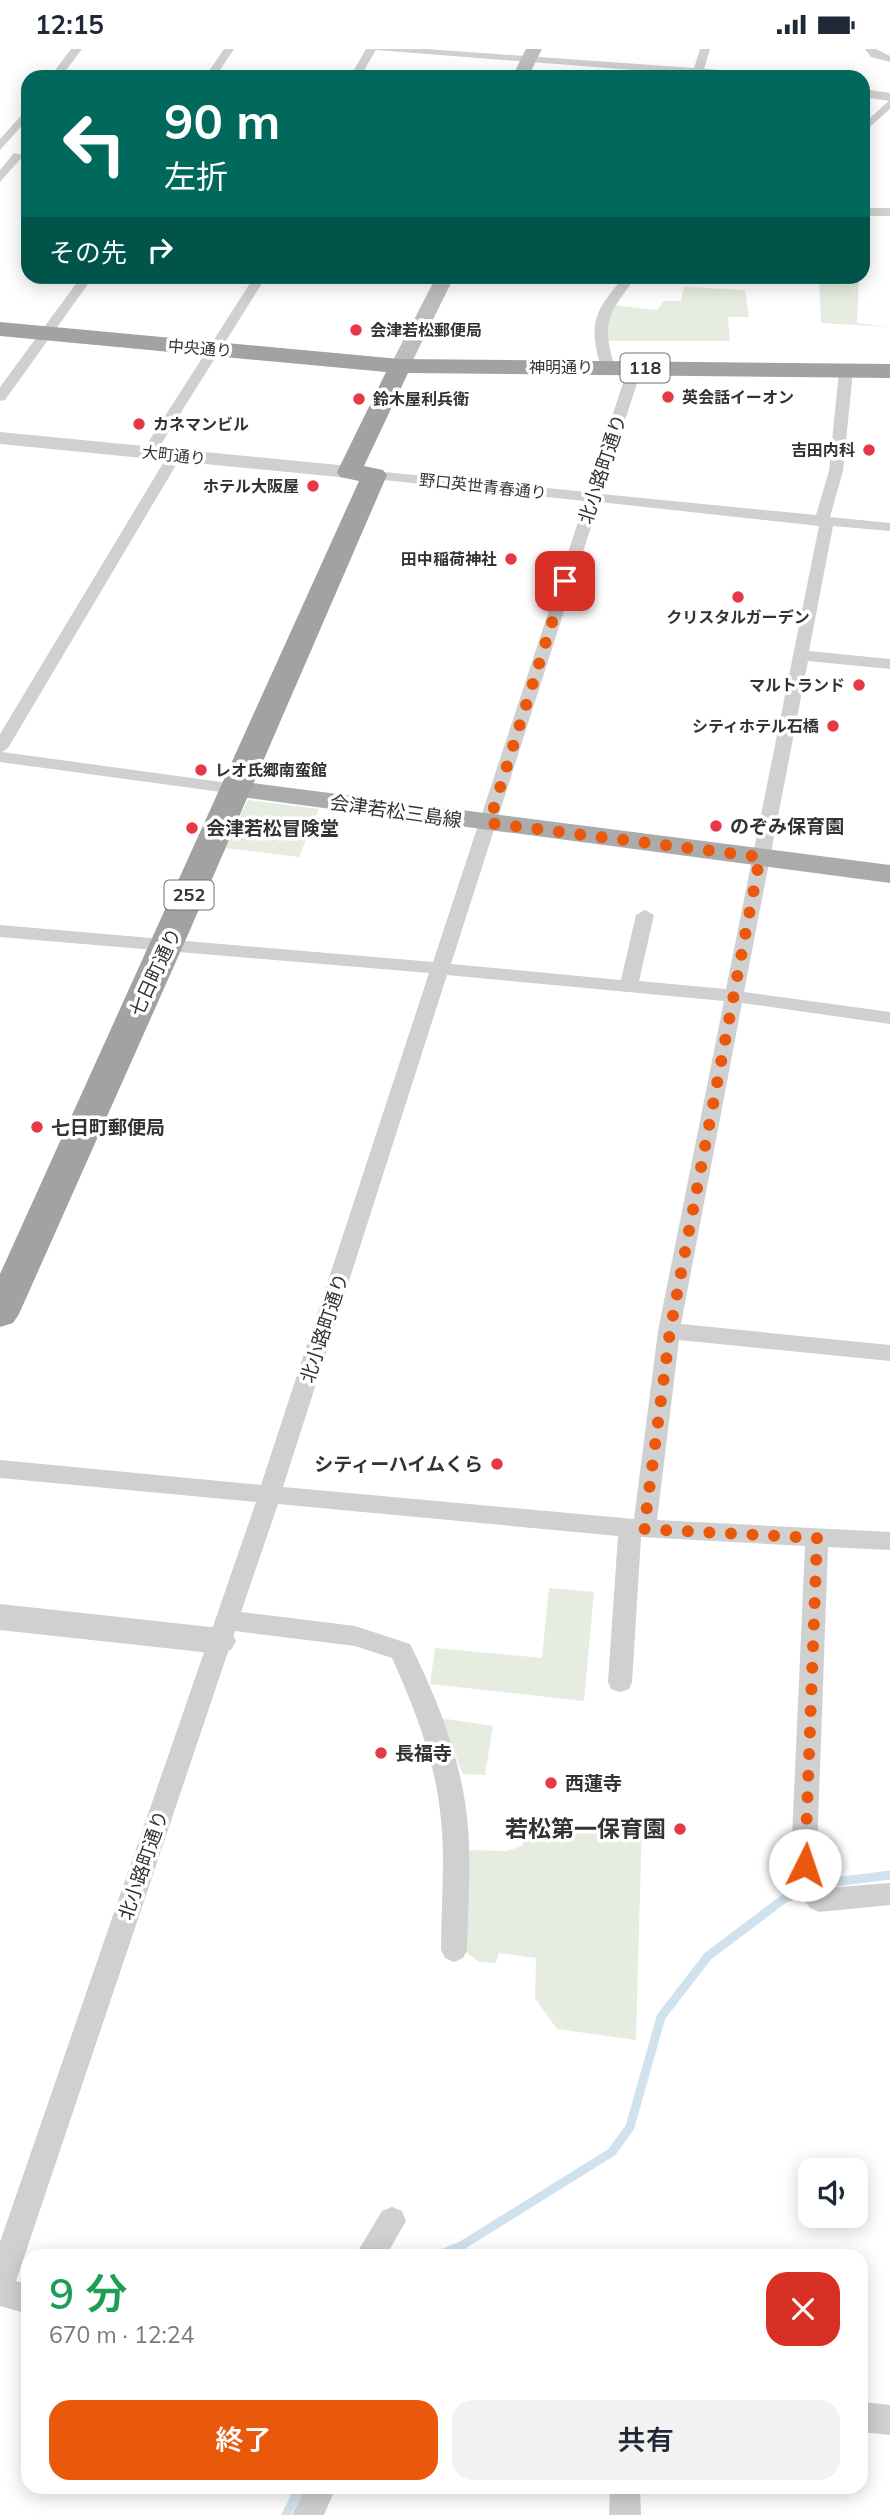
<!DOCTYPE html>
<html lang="ja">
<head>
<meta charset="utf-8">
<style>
  :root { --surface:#fff; --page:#f2f2f3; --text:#1f2937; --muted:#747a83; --accent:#ea580c }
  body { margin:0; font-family:Mulish,"Noto Sans JP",sans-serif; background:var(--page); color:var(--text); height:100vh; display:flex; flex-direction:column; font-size:26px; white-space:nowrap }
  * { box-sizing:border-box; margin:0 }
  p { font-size:23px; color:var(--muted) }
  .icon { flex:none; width:38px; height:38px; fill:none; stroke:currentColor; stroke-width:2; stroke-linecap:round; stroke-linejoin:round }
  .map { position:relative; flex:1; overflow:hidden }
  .side { position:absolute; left:21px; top:2200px; width:847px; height:245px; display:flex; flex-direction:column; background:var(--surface); border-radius:21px; box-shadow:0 4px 18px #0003 }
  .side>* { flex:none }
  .top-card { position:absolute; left:21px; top:21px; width:849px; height:214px; border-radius:21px; box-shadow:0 4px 18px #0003; background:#00695c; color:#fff; overflow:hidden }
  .controls { position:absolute; left:798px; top:2109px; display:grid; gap:14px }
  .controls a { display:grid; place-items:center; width:70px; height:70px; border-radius:14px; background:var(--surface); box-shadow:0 4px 18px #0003; font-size:35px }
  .pin { position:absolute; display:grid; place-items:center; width:60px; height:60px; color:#fff; margin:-30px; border-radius:14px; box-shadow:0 4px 10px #0006 }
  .me { position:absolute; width:77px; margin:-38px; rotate:4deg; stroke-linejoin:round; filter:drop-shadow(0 0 5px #0008) }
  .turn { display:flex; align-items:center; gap:24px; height:147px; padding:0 28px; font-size:32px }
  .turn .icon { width:91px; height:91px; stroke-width:2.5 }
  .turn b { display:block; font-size:49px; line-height:60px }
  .then { display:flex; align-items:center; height:66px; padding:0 28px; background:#0003; gap:14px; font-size:26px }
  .round { display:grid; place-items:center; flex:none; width:74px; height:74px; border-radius:21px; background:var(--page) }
  .head { display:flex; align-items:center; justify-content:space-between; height:119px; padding:0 28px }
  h1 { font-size:42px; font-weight:600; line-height:52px; color:#1e9e55 }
  .primary-button { display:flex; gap:14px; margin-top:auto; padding:14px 28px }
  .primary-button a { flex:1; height:80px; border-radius:21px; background:var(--accent); color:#fff; font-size:28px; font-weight:600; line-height:80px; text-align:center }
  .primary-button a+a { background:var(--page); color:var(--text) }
  .status { display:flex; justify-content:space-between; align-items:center; height:49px; padding:0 35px; background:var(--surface); direction:ltr }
  .status svg { height:19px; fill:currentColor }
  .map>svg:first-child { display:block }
</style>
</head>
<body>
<div class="status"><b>12:15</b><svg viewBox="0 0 49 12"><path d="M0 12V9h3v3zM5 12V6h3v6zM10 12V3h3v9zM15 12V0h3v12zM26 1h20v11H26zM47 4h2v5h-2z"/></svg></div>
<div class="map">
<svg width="890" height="2466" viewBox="0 0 890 2466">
  <rect width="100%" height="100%" fill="#fff"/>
  <g fill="#e6ecdf">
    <path d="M819,228h40l-2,46 33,4 -69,-4z"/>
    <path d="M684,238l61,3 4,27h-21l2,24h-125l7,-36 45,5 7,-9h17z"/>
    <path d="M248,751l71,9 -20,48 -75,-9z"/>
    <path d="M549,1539l45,4 -10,109 -154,-17 5,-36 107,10z"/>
    <path d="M440,1669l53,8 -8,49 -22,-1z"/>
    <path d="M613,1766l29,4 -6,221 -79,-11 -22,-31 1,-40 -37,-5 -3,10 -17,-1 -13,-10 2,-102 39,1 15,-5 6,-28 82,12z"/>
  </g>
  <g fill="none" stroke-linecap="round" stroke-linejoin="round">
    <g stroke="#cfe2ee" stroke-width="9">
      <path d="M436,2207l25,-10 151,-94 18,-25 31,-110 47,-61 77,-58 35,-14 70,-9"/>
      <path d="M286,2466l14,-28"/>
    </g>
    <g fill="#d0d0d0" fill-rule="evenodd">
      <path d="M71,0h11l-21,28h-11z"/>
      <path d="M224,0h10l-19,28h-10z"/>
      <path d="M366,0h60l268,19 6,-19h10l-7,23 -5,3 -322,-25 -16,27h-10z"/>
      <path d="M865,0h11l14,7v6l-19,-5z"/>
      <path d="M890,51v9l-27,24v-9z"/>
      <path d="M28,59v11l-28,31v-11z"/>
      <path d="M14,104l10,2 -24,27v-12z"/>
      <rect x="863" y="159" width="27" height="8"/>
      <path d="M81,228h12l-88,123 -5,1v-14z"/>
      <path d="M254,228h12l-110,175 -12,3 -2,-3z"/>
      <path d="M624,228h12c-28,38 -35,43 -21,91l-7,4 -7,-4c-13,-46 -7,-56 23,-91z"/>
      <path d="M635,315l7,4 -41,126 215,21 13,-44 10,-100 7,-4 7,4 -10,100 -13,46 60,6v8l-57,-5 -24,125 81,8v10l-82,-8 -64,331 146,20v12l-148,-21 -61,321 209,21v16l-211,-21 -22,180 233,12v18l-62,-3 -12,331 9,10 65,-5v22l-71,7 -9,-4 -20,-26 15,-336 -164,-9 -9,145 -3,7 -9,3 -9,-3 -3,-7 10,-146 -340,-32 -37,108 114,14 55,18c28,56 53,119 58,183 3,41 0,82 -1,123l-4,8 -9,4 -9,-4 -4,-8c0,-46 5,-93 -1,-139 -6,-54 -26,-104 -48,-153l-37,-12 -120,-15 -219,650 12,3v30l-28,-8v-64l256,-740 -256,-24v-18l261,25 168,-512 -429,-36v-12l433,37 152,-461 -211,-22 -7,-4 7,-4 213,21 41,-124zM599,453l220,24 -93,463 -87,-8 15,-66 -9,-5 -9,5 -15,65 -170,-16zM447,926l277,26 -66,330 -24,188 -351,-32z"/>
      <path d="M175,402l7,4 -174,293 -6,4 234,32 8,5 -8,5 -236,-32v-28l168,-279z"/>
      <path d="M392,2158l10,4 4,10 -20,35h-31l27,-45z"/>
      <path d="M861,2353l29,3v30l-29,-3z"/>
      <path d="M305,2438h31l-12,28h-32z"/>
      <path d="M610,2438h30l1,28h-32z"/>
    </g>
    <g fill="#d0d0d0" fill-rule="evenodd">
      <path d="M698,19l51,5 7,4 -63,-2v-6z"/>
      <path d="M863,40l27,4v8l-27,-4z"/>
      <path d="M0,383l349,34 10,6 -10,6 -349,-34z"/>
      <path d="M0,1555l220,24 11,4 5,9 -5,9 -11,4 -220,-24z"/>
    </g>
    <g fill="#bdbdbd" fill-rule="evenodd">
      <path d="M526,0h16l-14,28h-16z"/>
      <path d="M436,228h18l-44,89 -10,6 -7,-2 -3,-4z"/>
    </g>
    <path fill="#ababab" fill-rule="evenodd" d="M236,732l654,84v18l-664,-88 -4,-6 4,-6z"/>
    <path fill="#a2a2a2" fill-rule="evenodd" d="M0,273l400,37 490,5v14l-482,-5 -44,93 19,4 4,5 -197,455 -171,384 -6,9 -13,4v-53l359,-793 -19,-4 -3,-5 49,-100 -386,-36z"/>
  </g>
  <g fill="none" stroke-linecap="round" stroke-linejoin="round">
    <path stroke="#ea580c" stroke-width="12" stroke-dasharray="0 21.6" d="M565,532l-76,242 271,34 -90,474 -26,198 173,9 -12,327"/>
  </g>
  <g fill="#e63946" stroke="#fff" stroke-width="2.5">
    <circle cx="356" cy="281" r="7"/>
    <circle cx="668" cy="348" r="7"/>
    <circle cx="359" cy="350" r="7"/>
    <circle cx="139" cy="375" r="7"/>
    <circle cx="869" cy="401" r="7"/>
    <circle cx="313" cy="437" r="7"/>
    <circle cx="511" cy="510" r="7"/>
    <circle cx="738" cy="548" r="7"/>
    <circle cx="859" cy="636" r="7"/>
    <circle cx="833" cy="677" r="7"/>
    <circle cx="201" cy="721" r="7"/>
    <circle cx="716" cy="777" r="7"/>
    <circle cx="192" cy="779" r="7"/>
    <circle cx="37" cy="1078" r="7"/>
    <circle cx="497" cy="1415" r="7"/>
    <circle cx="381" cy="1704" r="7"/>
    <circle cx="551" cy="1734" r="7"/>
    <circle cx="680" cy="1780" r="7"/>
  </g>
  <g text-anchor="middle" stroke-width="7" stroke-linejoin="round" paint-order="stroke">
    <g font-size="16" font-weight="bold" fill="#333" stroke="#fff" text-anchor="start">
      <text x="370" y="287">会津若松郵便局</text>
      <text x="682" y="354">英会話イーオン</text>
      <text x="373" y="356">鈴木屋利兵衛</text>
      <text x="153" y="381">カネマンビル</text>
      <text x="855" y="407" text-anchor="end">吉田内科</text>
      <text x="299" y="443" text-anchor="end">ホテル大阪屋</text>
      <text x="497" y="516" text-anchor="end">田中稲荷神社</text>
      <text x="738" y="574" text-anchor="middle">クリスタルガーデン</text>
      <text x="845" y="642" text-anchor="end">マルトランド</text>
      <text x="819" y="683" text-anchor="end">シティホテル石橋</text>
      <text x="215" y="727">レオ氏郷南蛮館</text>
    </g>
    <g font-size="16" fill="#333" stroke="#fff">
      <text transform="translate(200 299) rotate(5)" y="6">中央通り</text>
      <text x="561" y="324">神明通り</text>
      <text transform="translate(174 406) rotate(6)" y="6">大町通り</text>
      <text transform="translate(483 437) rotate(6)" y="6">野口英世青春通り</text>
    </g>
    <g fill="#fff" stroke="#707070" stroke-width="2">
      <rect x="620.5" y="304.5" width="49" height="29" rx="5"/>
      <rect x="164.5" y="831.5" width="49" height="29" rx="5"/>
    </g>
    <g font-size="18" font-weight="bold" fill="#333">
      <text x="645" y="325">118</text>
      <text x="189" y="852">252</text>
    </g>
    <g font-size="19" fill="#333" stroke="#fff">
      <text transform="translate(602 420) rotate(-72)" y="7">北小路町通り</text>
      <text transform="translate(396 762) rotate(8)" y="7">会津若松三島線</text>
      <text transform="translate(155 923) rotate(-65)" y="7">七日町通り</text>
      <text transform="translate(324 1279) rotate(-72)" y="7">北小路町通り</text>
      <text transform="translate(143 1816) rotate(-71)" y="7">北小路町通り</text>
    </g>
    <g font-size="19" font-weight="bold" fill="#333" stroke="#fff" text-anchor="start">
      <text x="730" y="784">のぞみ保育園</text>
      <text x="206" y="786">会津若松冒険堂</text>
      <text x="51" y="1085">七日町郵便局</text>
      <text x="483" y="1422" text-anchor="end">シティーハイムくら</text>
      <text x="395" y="1711">長福寺</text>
      <text x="565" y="1741">西蓮寺</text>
    </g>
    <g font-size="23" font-weight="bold" fill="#333" stroke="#fff" text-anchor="end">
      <text x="666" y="1788">若松第一保育園</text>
    </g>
  </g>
</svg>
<div class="controls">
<a><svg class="icon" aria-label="sound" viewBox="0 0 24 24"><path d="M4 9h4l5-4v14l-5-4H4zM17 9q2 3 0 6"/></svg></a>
</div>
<div class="pin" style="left:565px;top:532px;background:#d93025"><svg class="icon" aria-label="arrive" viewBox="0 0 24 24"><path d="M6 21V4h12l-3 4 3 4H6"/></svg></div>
<svg class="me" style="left:805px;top:1816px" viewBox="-20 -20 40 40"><circle r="19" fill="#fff"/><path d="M0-13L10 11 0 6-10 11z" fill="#ea580c"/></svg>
<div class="top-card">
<div class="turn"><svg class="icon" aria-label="left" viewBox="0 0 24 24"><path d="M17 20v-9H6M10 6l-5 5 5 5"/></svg><div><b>90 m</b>左折</div></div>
<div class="then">その先<svg class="icon" aria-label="right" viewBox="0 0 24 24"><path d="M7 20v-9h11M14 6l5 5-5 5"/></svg></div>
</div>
<section class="side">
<div class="head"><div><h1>9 分</h1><p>670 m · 12:24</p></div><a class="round" style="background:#d93025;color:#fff"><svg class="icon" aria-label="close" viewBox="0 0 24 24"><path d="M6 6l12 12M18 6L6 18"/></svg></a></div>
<div class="primary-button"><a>終了</a><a>共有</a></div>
</section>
</div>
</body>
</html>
